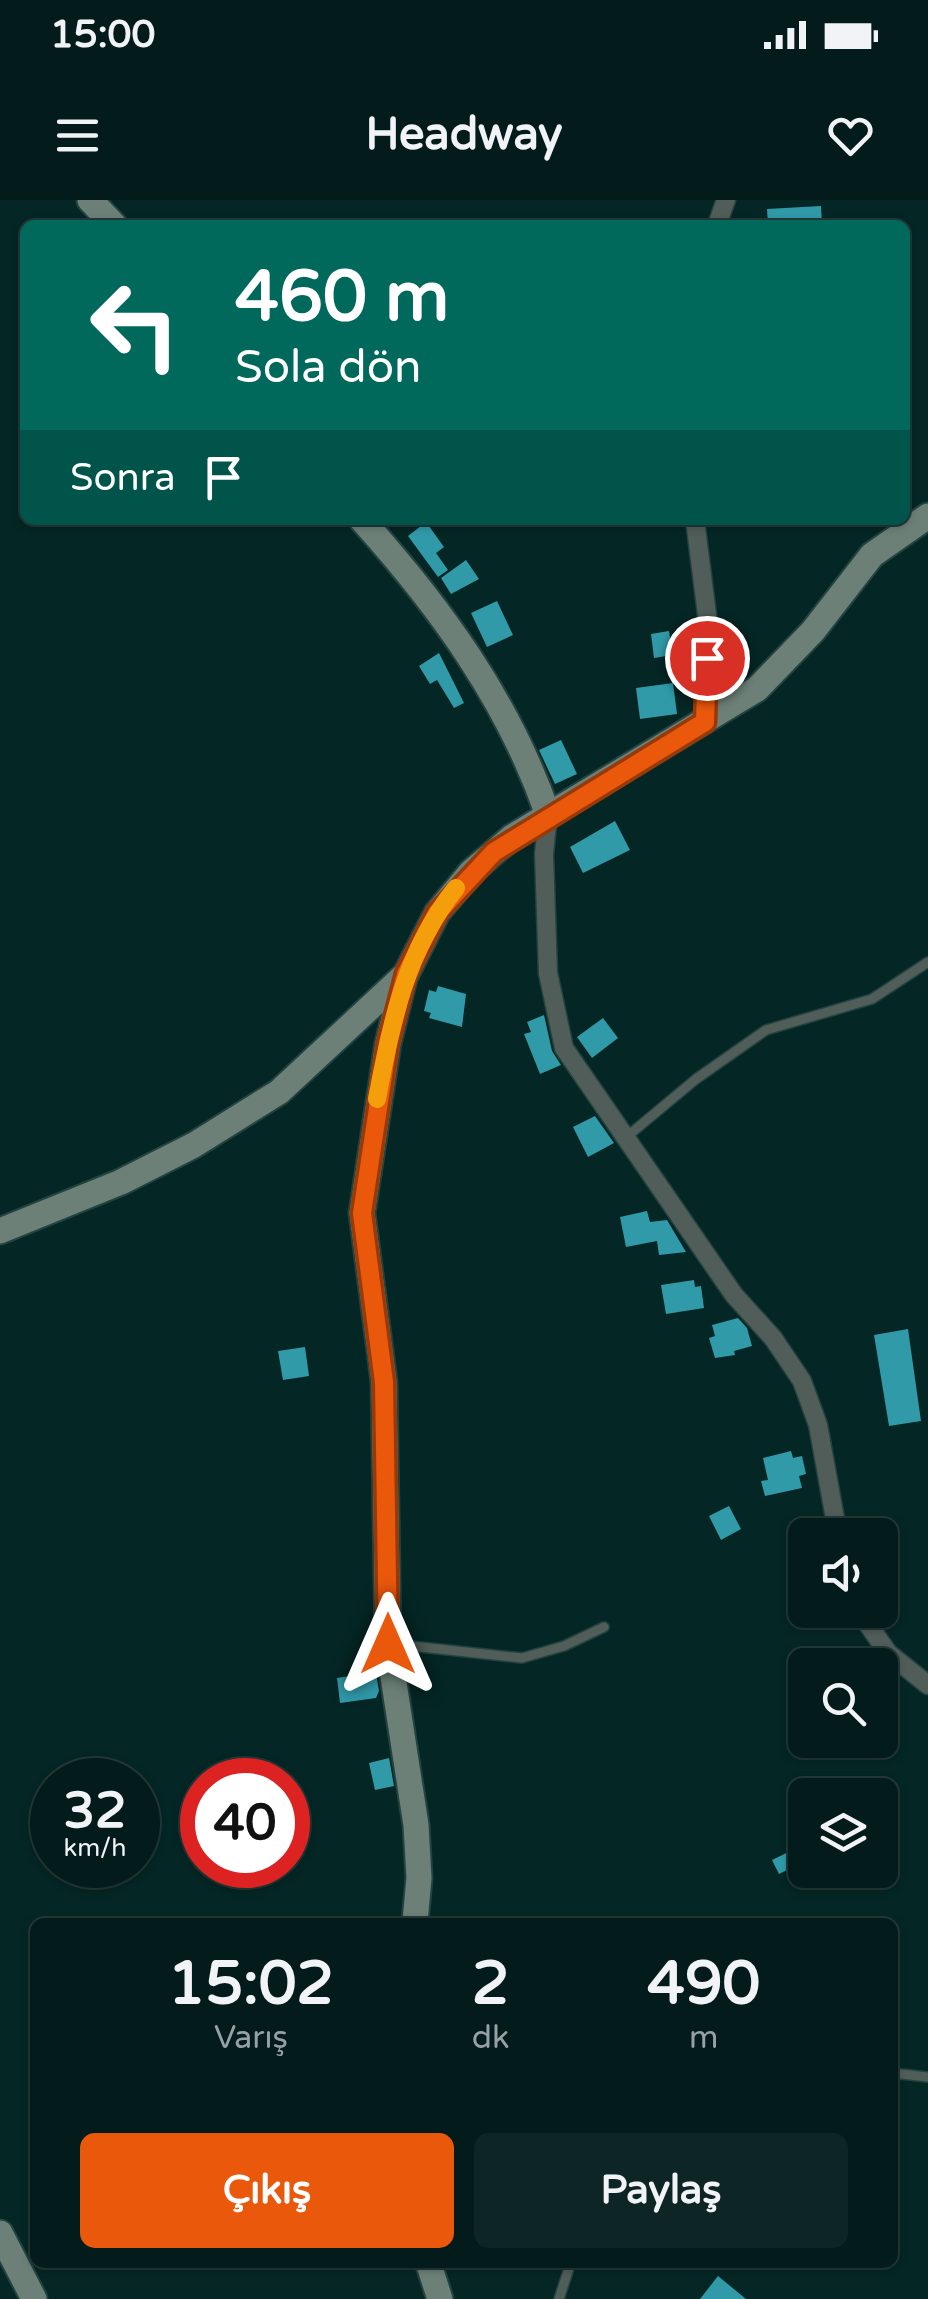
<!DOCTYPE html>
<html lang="tr">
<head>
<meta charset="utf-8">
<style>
  :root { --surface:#031c1b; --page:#0d2524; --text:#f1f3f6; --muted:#97a1a3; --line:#243a3a; --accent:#ea580c }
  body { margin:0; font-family:"Varela Round",sans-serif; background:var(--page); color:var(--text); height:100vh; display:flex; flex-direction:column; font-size:38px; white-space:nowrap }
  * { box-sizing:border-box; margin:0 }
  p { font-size:32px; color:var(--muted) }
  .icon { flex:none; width:55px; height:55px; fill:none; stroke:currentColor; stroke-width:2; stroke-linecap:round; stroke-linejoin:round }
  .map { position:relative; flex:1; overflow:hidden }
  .side { position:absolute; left:30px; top:1718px; width:868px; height:350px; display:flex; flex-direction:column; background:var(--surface); border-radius:15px; box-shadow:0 2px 8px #0004,0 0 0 2px var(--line) }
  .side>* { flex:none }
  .guide { position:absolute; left:20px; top:20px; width:890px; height:305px; border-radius:15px; box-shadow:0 2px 8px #0004,0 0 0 2px var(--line); background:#00695c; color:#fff; overflow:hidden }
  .controls { position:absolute; left:788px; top:1318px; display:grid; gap:20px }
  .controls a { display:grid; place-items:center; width:110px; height:110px; border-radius:15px; background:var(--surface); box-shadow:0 2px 8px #0004,0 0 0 2px var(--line); font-size:50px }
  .speed { position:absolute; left:30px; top:1558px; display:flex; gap:20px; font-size:50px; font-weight:700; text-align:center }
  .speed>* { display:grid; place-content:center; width:130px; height:130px; border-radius:50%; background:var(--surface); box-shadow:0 2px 8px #0004,0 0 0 2px var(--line); line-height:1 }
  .speed small { font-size:25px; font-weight:400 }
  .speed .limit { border:15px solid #d22; background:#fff; color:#111 }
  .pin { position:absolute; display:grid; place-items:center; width:85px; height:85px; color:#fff; margin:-42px; border:5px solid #fff; border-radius:50%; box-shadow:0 2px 10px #0007 }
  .me { position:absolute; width:110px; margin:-55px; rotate:0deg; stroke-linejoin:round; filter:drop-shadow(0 0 8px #0008) }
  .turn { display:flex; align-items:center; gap:35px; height:210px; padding:0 50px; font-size:45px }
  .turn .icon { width:130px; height:130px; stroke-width:2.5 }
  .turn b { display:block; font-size:70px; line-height:85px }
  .then { display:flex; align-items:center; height:95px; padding:0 50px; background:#0003; gap:20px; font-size:38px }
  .eta { display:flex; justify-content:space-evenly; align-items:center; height:170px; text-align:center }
  .eta b { font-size:60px; font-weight:800; line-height:70px }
  .action { display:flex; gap:20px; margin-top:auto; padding:20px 50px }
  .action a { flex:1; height:115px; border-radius:15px; background:var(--accent); color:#fff; font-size:40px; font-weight:800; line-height:115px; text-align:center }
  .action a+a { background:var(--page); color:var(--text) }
  .status { display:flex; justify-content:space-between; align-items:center; height:70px; padding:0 50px; background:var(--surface); direction:ltr }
  .status svg { height:28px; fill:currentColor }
  header { display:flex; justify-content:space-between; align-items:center; height:130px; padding:0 50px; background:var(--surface); font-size:45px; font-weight:800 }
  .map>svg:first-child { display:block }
</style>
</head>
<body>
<div class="status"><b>15:00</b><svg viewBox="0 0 49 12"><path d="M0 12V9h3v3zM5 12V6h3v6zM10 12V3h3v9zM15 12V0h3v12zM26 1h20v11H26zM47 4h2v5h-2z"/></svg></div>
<header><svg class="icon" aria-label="menu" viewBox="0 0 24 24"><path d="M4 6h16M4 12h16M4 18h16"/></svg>Headway<svg class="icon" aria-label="heart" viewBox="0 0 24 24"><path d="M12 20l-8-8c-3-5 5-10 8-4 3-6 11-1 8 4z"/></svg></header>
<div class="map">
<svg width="928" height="2099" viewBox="0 0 928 2099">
  <rect width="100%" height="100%" fill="#042624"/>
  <g fill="#309aa9">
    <path d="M821,6l1,19h-54l-1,-16z"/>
    <path d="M426,322l18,25 -8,6 12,17 -10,7 -30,-41z"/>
    <path d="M466,360l13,19 -28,15 -10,-16z"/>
    <path d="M497,401l16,34 -26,12 -16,-34z"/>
    <path d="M669,431l4,24 -19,3 -3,-24z"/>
    <path d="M439,453l25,50 -10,5 -17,-28 -7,4 -11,-18z"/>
    <path d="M673,483l4,31 -37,5 -4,-31z"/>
    <path d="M561,540l16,34 -22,10 -16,-34z"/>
    <path d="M615,621l15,29 -47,23 -13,-26z"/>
    <path d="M438,786l28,8 -4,33 -33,-9 2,-5 -7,-2 5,-21 7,2z"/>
    <path d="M544,815l8,36 9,14 -21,9 -16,-40 7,-2 -4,-10z"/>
    <path d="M603,818l15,20 -26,20 -15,-21z"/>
    <path d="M595,916l19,27 -26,14 -15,-30z"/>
    <path d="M647,1011l3,11 17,-2 19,32 -27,3 -2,-14 -31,6 -6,-30z"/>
    <path d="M694,1080l1,7 6,-1 3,22 -38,6 -5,-29z"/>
    <path d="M738,1118l9,10 5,18 -18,5 1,4 -20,3 -6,-20 6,-2 -3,-11z"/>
    <path d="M908,1129l13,92 -32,5 -15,-91z"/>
    <path d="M305,1147l4,29 -26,4 -5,-29z"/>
    <path d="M791,1251l2,7 9,-2 4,18 -7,2 3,12 -37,8 -4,-15 7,-1 -5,-22z"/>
    <path d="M729,1306l12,23 -20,11 -12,-24z"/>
    <path d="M374,1461l5,30 -3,7 -36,5 -3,-25 38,-6z"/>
    <path d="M389,1558l5,28 -19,4 -6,-27z"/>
    <path d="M805,1644v17l-26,13 -7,-14z"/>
    <path d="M718,2076l28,23h-46z"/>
  </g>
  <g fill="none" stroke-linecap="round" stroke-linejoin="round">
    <defs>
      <g id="lane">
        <path d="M624,939l72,-60 70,-49 106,-31 56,-37"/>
        <path d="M393,1444l129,14 42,-12 40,-19"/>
        <path d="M892,1873l36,4"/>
        <path d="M559,2099l12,-37"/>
      </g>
      <g id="street">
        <path d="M717,25l9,-25"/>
        <path d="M695,320l12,95 -2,107"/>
        <path d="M548,615l-4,39 4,119 16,75 170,247 39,43 29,43 16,44 20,110"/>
        <path d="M858,1410l30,43 40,32"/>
      </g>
      <g id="secondary">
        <path d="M90,0l24,25"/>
        <path d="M362,320c79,88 147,182 186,295"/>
        <path d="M404,779l-16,64 -26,170 22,169 4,262 28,181 3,53 -4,44"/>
        <path d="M0,1031l121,-49 73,-37 85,-53 127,-118 31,-61 34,-41 41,-35 245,-148 56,-58 59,-76 56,-39"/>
        <path d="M0,2033l34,66"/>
        <path d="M428,2062l12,37"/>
      </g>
    </defs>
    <use href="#lane" stroke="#234341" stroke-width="12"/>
    <use href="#street" stroke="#234341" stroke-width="21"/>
    <use href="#secondary" stroke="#234341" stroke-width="29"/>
    <use href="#lane" stroke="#515d58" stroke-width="9"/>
    <use href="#street" stroke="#515d58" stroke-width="18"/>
    <use href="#secondary" stroke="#6c8078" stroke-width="25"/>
  </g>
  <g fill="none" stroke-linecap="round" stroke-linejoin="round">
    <defs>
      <path id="route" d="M388,1444l-4,-262 -22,-169 26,-170 18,-69 31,-61 57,-61 211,-130 2,-64"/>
    </defs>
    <use href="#route" stroke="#983908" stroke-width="25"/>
    <use href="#route" stroke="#ea580c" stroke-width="18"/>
    <path stroke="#f59e0b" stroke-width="18" d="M377,899c14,-76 29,-149 79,-211"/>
  </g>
</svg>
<div class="controls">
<a><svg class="icon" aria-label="sound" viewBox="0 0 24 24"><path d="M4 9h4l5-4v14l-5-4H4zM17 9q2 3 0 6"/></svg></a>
<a><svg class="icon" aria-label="search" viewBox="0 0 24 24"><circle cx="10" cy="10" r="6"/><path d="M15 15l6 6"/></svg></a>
<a><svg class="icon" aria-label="layers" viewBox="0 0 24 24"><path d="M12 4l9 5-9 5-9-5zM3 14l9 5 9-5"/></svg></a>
</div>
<div class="speed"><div>32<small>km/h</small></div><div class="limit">40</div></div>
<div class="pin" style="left:707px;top:458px;background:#d93025"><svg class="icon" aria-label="arrive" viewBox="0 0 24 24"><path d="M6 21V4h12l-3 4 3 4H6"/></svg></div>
<svg class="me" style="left:388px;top:1444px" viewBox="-20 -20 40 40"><path d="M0-17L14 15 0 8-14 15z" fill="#ea580c" stroke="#fff" stroke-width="4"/></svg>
<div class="guide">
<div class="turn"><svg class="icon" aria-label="left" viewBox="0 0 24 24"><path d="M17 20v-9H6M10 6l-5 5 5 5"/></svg><div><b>460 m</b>Sola dön</div></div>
<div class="then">Sonra<svg class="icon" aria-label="arrive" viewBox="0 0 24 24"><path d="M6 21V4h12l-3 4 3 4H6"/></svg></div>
</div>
<section class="side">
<div class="eta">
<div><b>15:02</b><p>Varış</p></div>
<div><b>2</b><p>dk</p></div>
<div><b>490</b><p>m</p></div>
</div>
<div class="action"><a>Çıkış</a><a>Paylaş</a></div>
</section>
</div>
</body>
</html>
